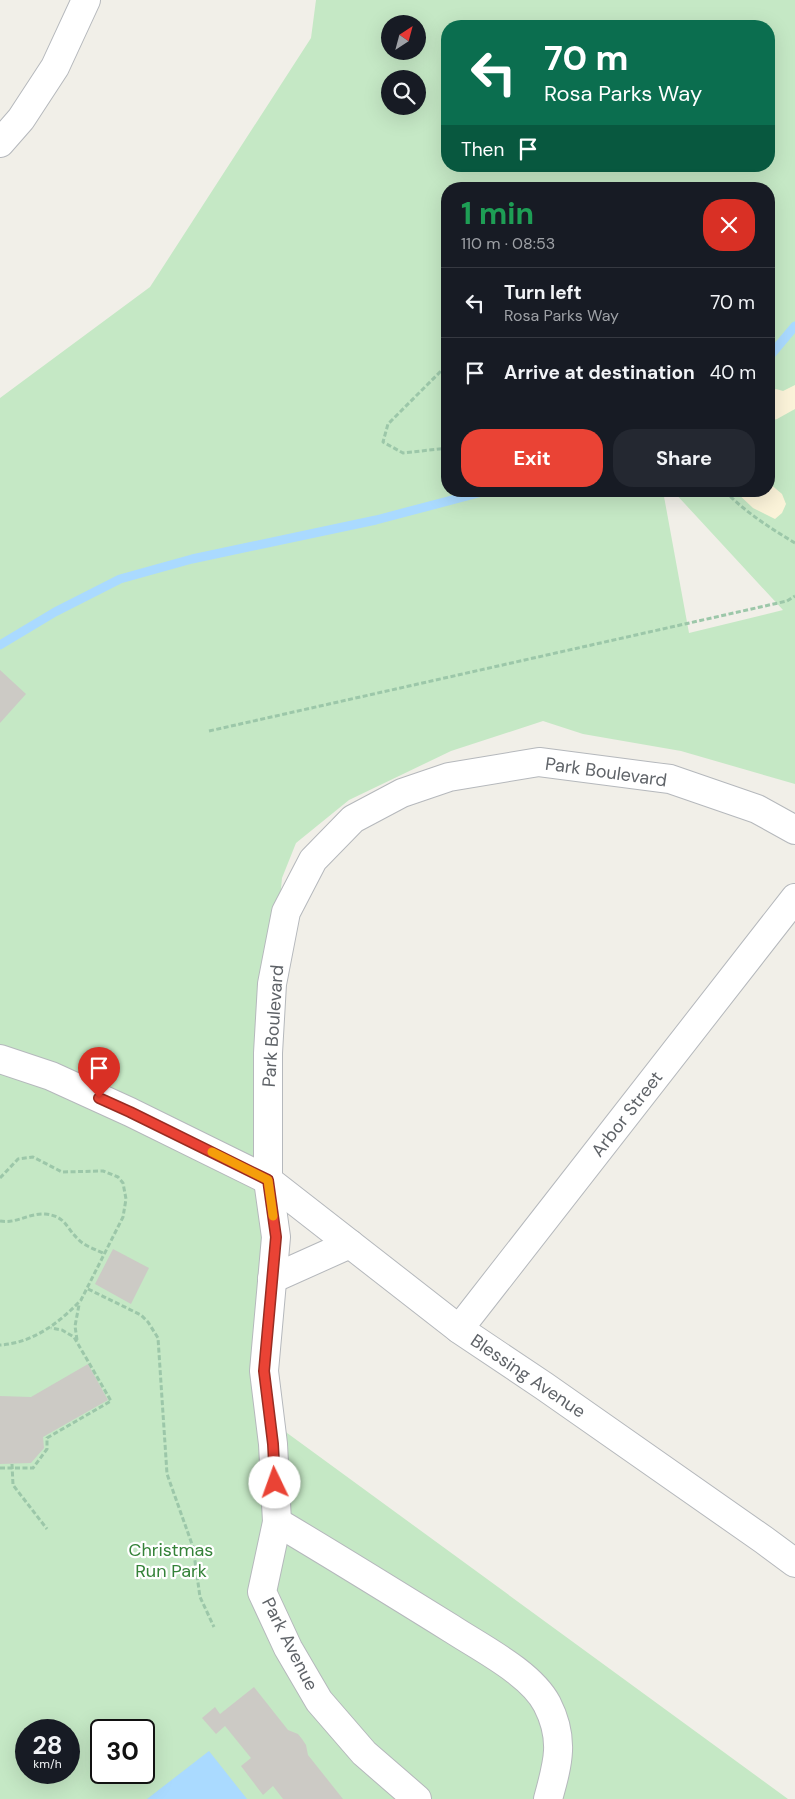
<!DOCTYPE html>
<html lang="en">
<head>
<meta charset="utf-8">
<style>
  :root { --surface:#171b24; --page:#242831; --text:#f1f3f6; --muted:#9ea1a6; --line:#363941; --accent:#ea4335 }
  body { margin:0; font-family:"DM Sans",sans-serif; background:var(--page); color:var(--text); height:100vh; display:flex; flex-direction:column; font-size:19px; white-space:nowrap }
  * { box-sizing:border-box; margin:0 }
  p { font-size:16px; color:var(--muted) }
  .icon { flex:none; width:28px; height:28px; fill:none; stroke:currentColor; stroke-width:2; stroke-linecap:round; stroke-linejoin:round }
  .map { position:relative; flex:1; overflow:hidden }
  .drawer { position:absolute; left:441px; top:182px; width:334px; height:315px; display:flex; flex-direction:column; background:var(--surface); border-radius:20px; box-shadow:0 5px 20px #0002 }
  .drawer>* { flex:none }
  .top-card { position:absolute; left:441px; top:20px; width:334px; height:152px; border-radius:20px; box-shadow:0 5px 20px #0002; background:#0b6e4f; color:#fff; overflow:hidden }
  .needle { width:32px; rotate:36deg }
  .fabs { position:absolute; left:381px; top:15px; display:grid; gap:10px }
  .fabs a { display:grid; place-items:center; width:45px; height:45px; border-radius:50%; background:var(--surface); box-shadow:0 5px 20px #0002; font-size:25px }
  .speed { position:absolute; left:15px; top:1719px; display:flex; gap:10px; font-size:25px; font-weight:700; text-align:center }
  .speed>* { display:grid; place-content:center; width:65px; height:65px; border-radius:50%; background:var(--surface); box-shadow:0 5px 20px #0002; line-height:1 }
  .speed small { font-size:12px; font-weight:400 }
  .speed .limit { border:2px solid #111; border-radius:8px; background:#fff; color:#111 }
  .pin { position:absolute; display:grid; place-items:center; width:42px; height:42px; color:#fff; margin:-51px -21px; border-radius:50% 50% 50% 0; rotate:-45deg; box-shadow:0 0 5px #0007 }
  .pin .icon { rotate:45deg }
  .me { position:absolute; width:55px; margin:-28px; rotate:357deg; stroke-linejoin:round; filter:drop-shadow(0 0 4px #0008) }
  .turn { display:flex; align-items:center; gap:18px; height:105px; padding:0 20px; font-size:22px }
  .turn .icon { width:65px; height:65px; stroke-width:2.5 }
  .turn b { display:block; font-size:35px; line-height:42px }
  .then { display:flex; align-items:center; height:48px; padding:0 20px; background:#0003; gap:10px; font-size:19px }
  .round { display:grid; place-items:center; flex:none; width:52px; height:52px; border-radius:20px; background:var(--page) }
  .head { display:flex; align-items:center; justify-content:space-between; height:85px; padding:0 20px }
  h1 { font-size:30px; font-weight:700; line-height:38px; color:#1e9e55 }
  .action { display:flex; gap:10px; margin-top:auto; padding:10px 20px }
  .action a { flex:1; height:58px; border-radius:20px; background:var(--accent); color:#fff; font-size:20px; font-weight:700; line-height:58px; text-align:center }
  .action a+a { background:var(--page); color:var(--text) }
  ul { padding:0; list-style:none }
  li { display:flex; align-items:center; gap:15px; height:70px; padding:0 20px; border-top:1px solid var(--line) }
  li div { flex:1 }
  li b { display:block; font-size:19px }
  li em { font-style:normal }
  .map>svg:first-child { display:block }
</style>
</head>
<body>
<div class="map">
<svg width="795" height="1799" viewBox="0 0 795 1799">
  <rect width="100%" height="100%" fill="#f1efe8"/>
  <path fill="#c5e8c5" fill-rule="evenodd" d="M316,0h479v784l-114,-33 -98,-17 -40,-13 -92,30 -102,49 -53,43 -14,35 -10,106 -15,427 531,388h-788v-1401l150,-111 161,-249zM390,24h28v27h-28zM448,26h321v140h-321zM390,79h28v27h-28zM448,189h321v302h-96l110,119 -94,23 -26,-142h-215zM26,1730h43v42h-43zM101,1730h43v42h-43z"/>
  <g fill="#fbf3d9">
    <path d="M795,385v24l-18,10 -8,2v-29l7,-3 7,2z"/>
    <path d="M769,483l13,11 4,10 -4,9 -7,6 -22,-11 -18,-17h34z"/>
  </g>
  <path fill="#aadaff" d="M209,1751l38,48h-100z"/>
  <g fill="none" stroke-linecap="round" stroke-linejoin="round">
    <g stroke="#aadaff" stroke-width="9">
      <path d="M769,357l26,-31"/>
      <path d="M0,645l55,-33 65,-33 72,-20 184,-39 110,-29"/>
    </g>
  </g>
  <g fill="#cccac5">
    <path d="M0,670l26,24 -26,29z"/>
    <path d="M113,1249l36,19 -18,36 -36,-20z"/>
    <path d="M88,1364l20,36 -65,37 1,11 -13,15 -31,1v-68l31,1z"/>
    <path d="M254,1687l34,43 10,4 4,5 4,6 2,10 35,44h-60l-10,-13 -10,9 -22,-29 10,-8 -26,-32 -9,8 -14,-16 13,-11 5,7z"/>
  </g>
  <g fill="none" stroke-linecap="round" stroke-linejoin="round">
    <defs>
      <g id="minor">
        <path d="M0,143l21,-24 34,-52 31,-67"/>
        <path d="M0,1059l51,17 79,36 138,68 191,149 85,57 220,154 31,23"/>
        <path d="M272,1279l78,-35"/>
        <path d="M459,1329l336,-431"/>
        <path d="M277,1522c59,35 117,71 175,107 29,19 79,44 95,75 18,35 11,59 1,95"/>
        <path d="M417,1799l-53,-46 -45,-52 -31,-53 -26,-56 15,-70 -4,-78 -9,-73 12,-134 -8,-57v-127l4,-69 14,-72 27,-52 40,-41 49,-26 47,-16 90,-15 131,17 87,30 38,21"/>
      </g>
    </defs>
    <use href="#minor" stroke="#b5b8bc" stroke-width="30"/>
    <g stroke="#9cc7a9" stroke-width="3" stroke-dasharray="5 2.5" stroke-linecap="butt">
      <path d="M446,366l-58,58 -5,18 20,11 45,-5"/>
      <path d="M725,491c20,21 45,37 70,52"/>
      <path d="M209,731l578,-130 8,-5"/>
      <path d="M0,1178l18,-19 15,-2 29,15 41,-1 15,6 5,6 3,16 -3,18 -42,83c-22,23 -48,43 -81,45"/>
      <path d="M0,1221c16,3 29,-8 45,-7 21,2 21,14 33,25 6,7 19,11 27,15"/>
      <path d="M88,1289l53,26 7,7 10,16 9,136 26,73 7,50 14,30"/>
      <path d="M77,1340l-2,-14 4,-21"/>
      <path d="M12,1464l1,21 34,44"/>
      <path d="M0,1468h33l14,-19v-11l64,-37 -37,-64 -12,-7 -11,-2"/>
    </g>
    <use href="#minor" stroke="#fff" stroke-width="28"/>
  </g>
  <g fill="none" stroke-linecap="round" stroke-linejoin="round">
    <defs>
      <path id="route" d="M99,1098l31,14 138,68 8,57 -12,134 9,73 2,39"/>
    </defs>
    <use href="#route" stroke="#982c22" stroke-width="12"/>
    <use href="#route" stroke="#ea4335" stroke-width="9"/>
    <path stroke="#f59e0b" stroke-width="9" d="M212,1152l56,28 5,36"/>
  </g>
  <g text-anchor="middle" stroke-width="4.5" stroke-linejoin="round" paint-order="stroke">
    <g font-size="18" fill="#5f6368" stroke="#fff">
      <text transform="translate(606 772) rotate(8)" y="6">Park Boulevard</text>
      <text transform="translate(273 1026) rotate(-86)" y="6">Park Boulevard</text>
      <text transform="translate(627 1114) rotate(-52)" y="6">Arbor Street</text>
      <text transform="translate(528 1376) rotate(34)" y="6">Blessing Avenue</text>
      <text transform="translate(290 1644) rotate(63)" y="6">Park Avenue</text>
    </g>
    <g font-size="18" fill="#348238" stroke="#fff">
      <text x="171" y="1556">Christmas<tspan x="171" dy="21">Run Park</tspan></text>
    </g>
  </g>
</svg>
<div class="fabs">
<a><svg class="needle" viewBox="-14 -14 28 28"><path d="M0-13l5 13h-10z" fill="#e53935"/><path d="M0 13l5-13h-10z" fill="#9ea1a6"/></svg></a>
<a><svg class="icon" aria-label="search" viewBox="0 0 24 24"><circle cx="10" cy="10" r="6"/><path d="M15 15l6 6"/></svg></a>
</div>
<div class="speed"><div>28<small>km/h</small></div><div class="limit">30</div></div>
<div class="pin" style="left:99px;top:1098px;background:#d93025"><svg class="icon" aria-label="arrive" viewBox="0 0 24 24"><path d="M6 21V4h12l-3 4 3 4H6"/></svg></div>
<svg class="me" style="left:275px;top:1483px" viewBox="-20 -20 40 40"><circle r="19" fill="#fff"/><path d="M0-13L10 11 0 6-10 11z" fill="#ea4335"/></svg>
<div class="top-card">
<div class="turn"><svg class="icon" aria-label="left" viewBox="0 0 24 24"><path d="M17 20v-9H6M10 6l-5 5 5 5"/></svg><div><b>70 m</b>Rosa Parks Way</div></div>
<div class="then">Then<svg class="icon" aria-label="arrive" viewBox="0 0 24 24"><path d="M6 21V4h12l-3 4 3 4H6"/></svg></div>
</div>
<section class="drawer">
<div class="head"><div><h1>1 min</h1><p>110 m · 08:53</p></div><a class="round" style="background:#d93025;color:#fff"><svg class="icon" aria-label="close" viewBox="0 0 24 24"><path d="M6 6l12 12M18 6L6 18"/></svg></a></div>
<ul>
<li><svg class="icon" aria-label="left" viewBox="0 0 24 24"><path d="M17 20v-9H6M10 6l-5 5 5 5"/></svg><div><b>Turn left</b><p>Rosa Parks Way</p></div><em>70 m</em></li>
<li><svg class="icon" aria-label="arrive" viewBox="0 0 24 24"><path d="M6 21V4h12l-3 4 3 4H6"/></svg><div><b>Arrive at destination</b></div><em>40 m</em></li>
</ul>
<div class="action"><a>Exit</a><a>Share</a></div>
</section>
</div>
</body>
</html>
